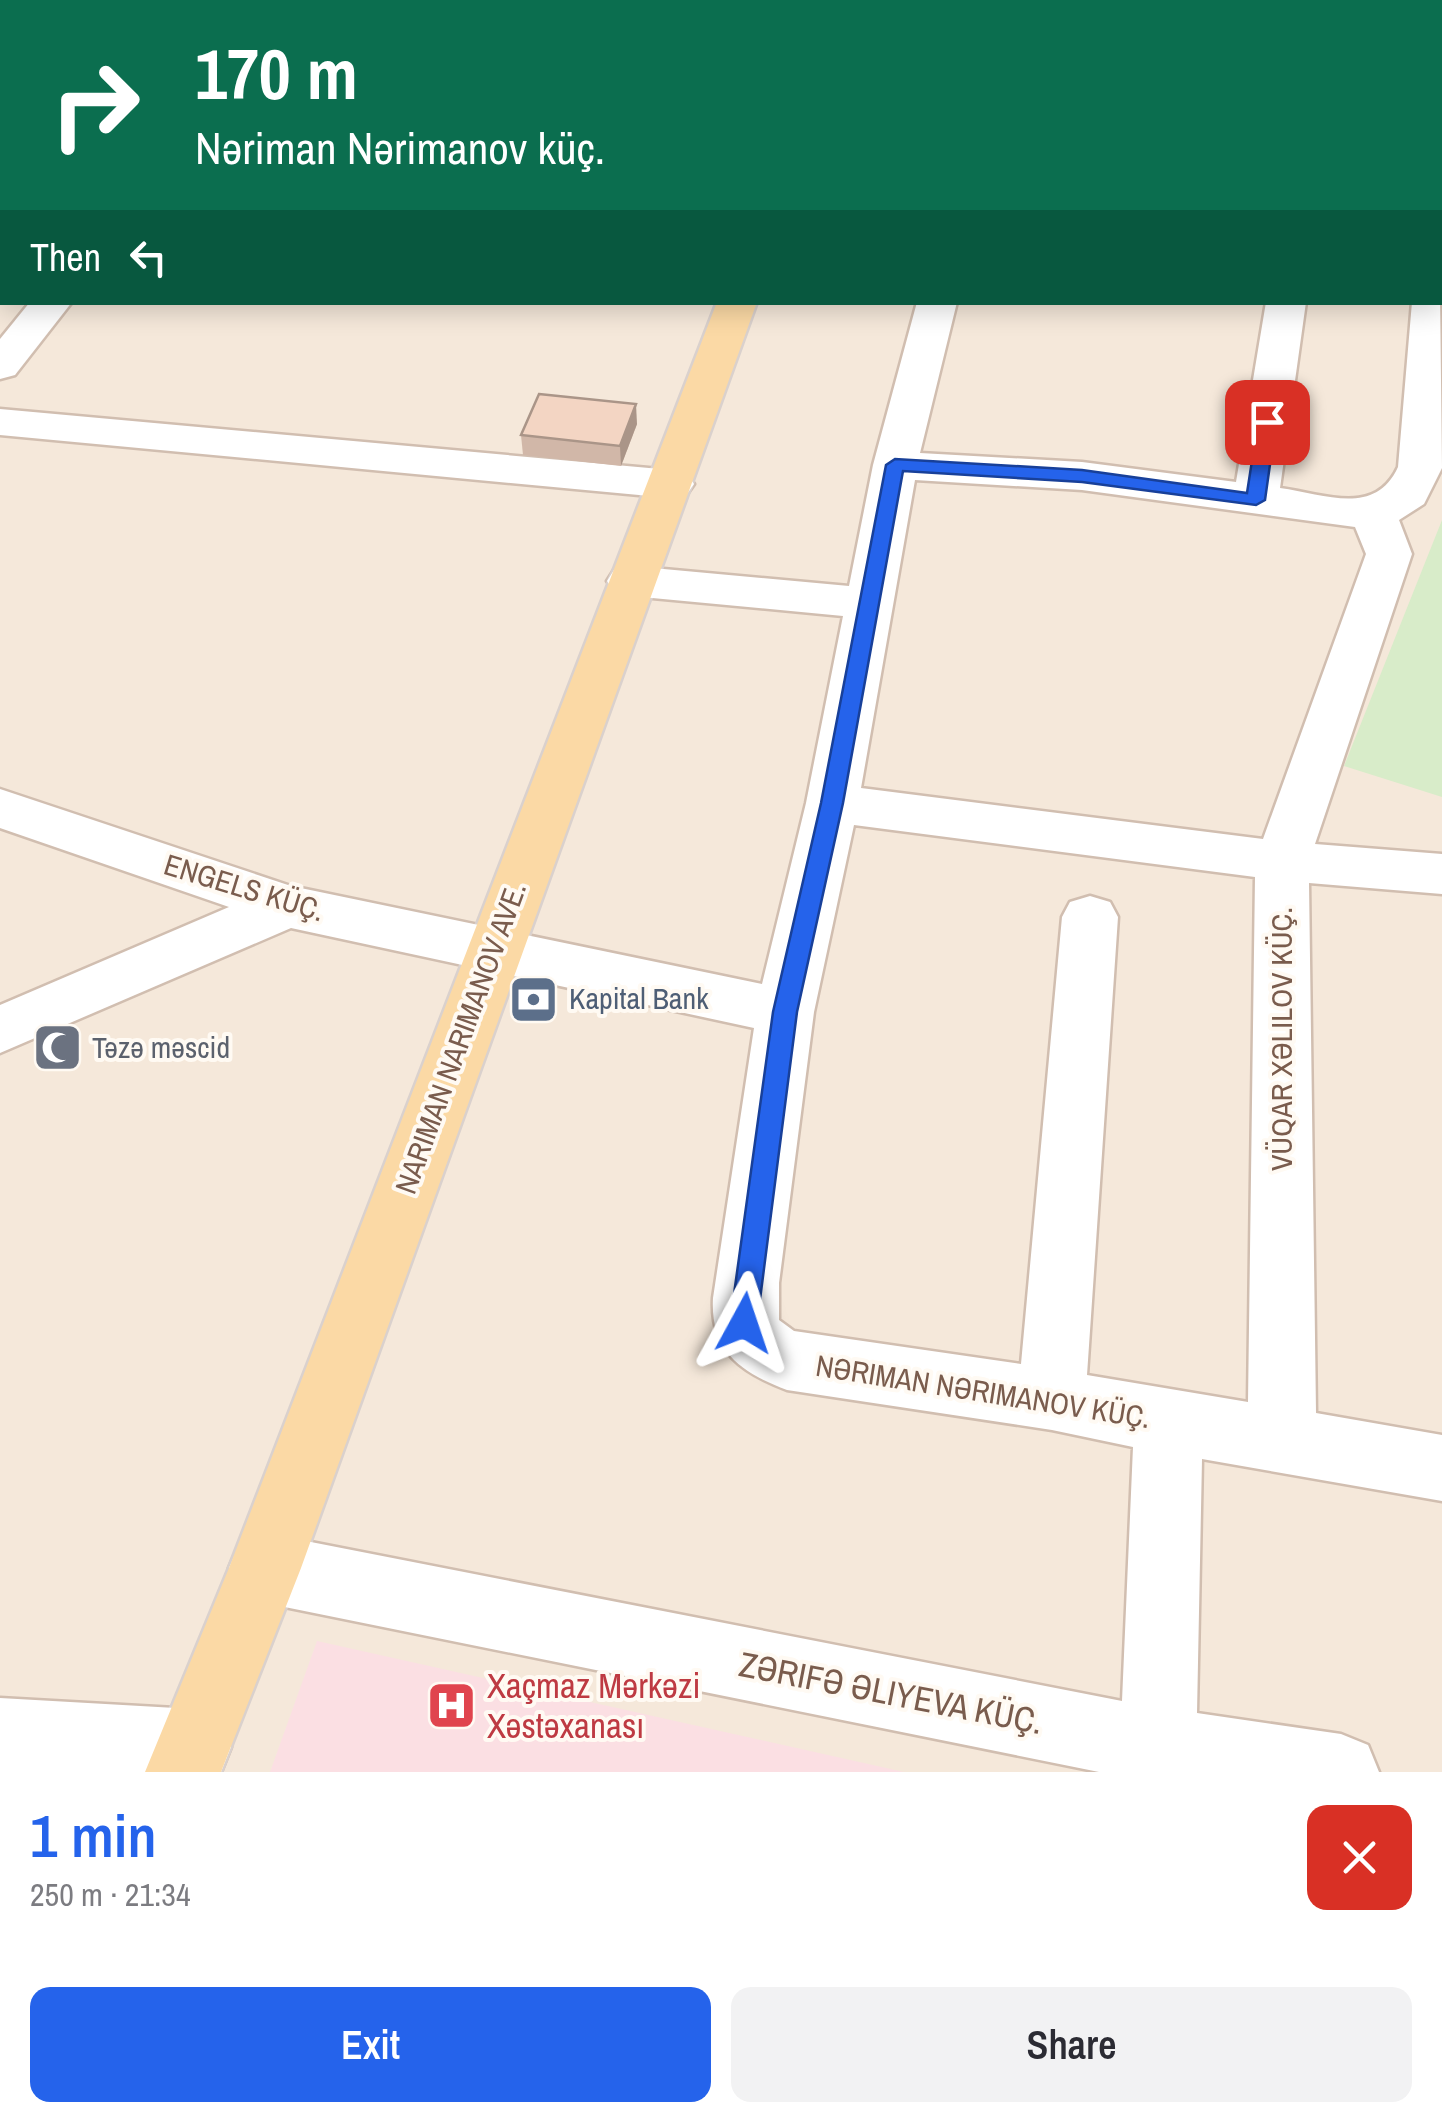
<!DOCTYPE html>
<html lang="en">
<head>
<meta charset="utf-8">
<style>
  :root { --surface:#fff; --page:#f2f2f3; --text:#2b2b33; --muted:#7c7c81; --accent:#2563eb }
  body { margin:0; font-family:"Archivo Narrow",sans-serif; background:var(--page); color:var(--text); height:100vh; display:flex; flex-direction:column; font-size:38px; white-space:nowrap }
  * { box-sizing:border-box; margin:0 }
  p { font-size:32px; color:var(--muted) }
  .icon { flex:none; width:55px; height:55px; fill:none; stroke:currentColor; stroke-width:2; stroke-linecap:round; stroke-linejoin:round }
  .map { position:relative; height:1772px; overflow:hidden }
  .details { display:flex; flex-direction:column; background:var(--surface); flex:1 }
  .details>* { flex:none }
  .top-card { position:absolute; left:0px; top:0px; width:1442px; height:305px; box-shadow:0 5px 25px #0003; background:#0b6e4f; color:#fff; overflow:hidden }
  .pin { position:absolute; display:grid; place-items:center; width:85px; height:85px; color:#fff; margin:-42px; border-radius:20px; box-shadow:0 5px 15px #0006 }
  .me { position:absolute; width:110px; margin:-55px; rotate:5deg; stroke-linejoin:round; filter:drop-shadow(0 0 8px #0008) }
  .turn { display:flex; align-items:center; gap:35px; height:210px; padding:0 30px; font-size:45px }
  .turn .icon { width:130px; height:130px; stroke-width:2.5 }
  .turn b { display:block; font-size:70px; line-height:85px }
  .then { display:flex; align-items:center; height:95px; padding:0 30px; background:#0003; gap:20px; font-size:38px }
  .round { display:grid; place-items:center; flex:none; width:105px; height:105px; border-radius:20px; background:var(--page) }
  .head { display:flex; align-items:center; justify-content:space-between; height:170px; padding:0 30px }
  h1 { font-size:60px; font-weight:600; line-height:75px; color:var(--accent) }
  .action { display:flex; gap:20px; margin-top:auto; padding:20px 30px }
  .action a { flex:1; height:115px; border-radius:20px; background:var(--accent); color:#fff; font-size:40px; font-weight:600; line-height:115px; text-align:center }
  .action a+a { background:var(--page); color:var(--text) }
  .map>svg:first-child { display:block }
</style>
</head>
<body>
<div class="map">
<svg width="1442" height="1772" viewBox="0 0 1442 1772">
  <rect width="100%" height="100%" fill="#fdf6ec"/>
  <path fill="#f5e8da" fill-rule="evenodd" d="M0,0h1442v1772h-1442zM2,2h1438v300h-1438z"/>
  <path fill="#fbdfe3" d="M317,1641l587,131h-634z"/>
  <g fill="#d8ecc9">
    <path d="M875,0h405l-406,2z"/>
    <path d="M1442,520v277l-98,-31z"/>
  </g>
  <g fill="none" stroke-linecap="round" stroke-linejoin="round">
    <defs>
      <g id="minor">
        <path d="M1306,0h34v2h-33z"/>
        <rect x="1440" y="13" width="2" height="20"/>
        <path d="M2,93v22l-2,1v-22z"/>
        <rect x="1440" y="194" width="2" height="23"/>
        <path d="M1440,292l2,176 -18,36 -25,16 13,34 -97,290 127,10v40l-133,-11 7,530 126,22v66l-240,-42 -5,254 144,21 27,11 11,27h-280l-834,-169 -25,-10 -11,-25 11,-25 25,-10 857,168 11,-254 -81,-17 -265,-40c-45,-17 -77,-38 -74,-92l41,-270 -463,-100 -291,125v-48l229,-98 -229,-79v-39l291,97 471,98 44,-181 37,-187 -212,-20 -17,-4 -7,-11 7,-11 17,-4 218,20 24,-121 44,-163h40l-37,151 162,9 154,20 30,-180h40l-26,186c45,6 95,29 118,-21l14,-165h28zM915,480l167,10 273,37 11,27 -103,285 -402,-51zM854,825l401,52 -7,525 -161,-27 31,-458 -8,-15 -20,-6 -20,6 -8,15 -41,447 -227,-33 -15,-11v-37l35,-271z"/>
        <path d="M30,302h42l-57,73 -15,4v-40z"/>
        <path d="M0,409l671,61 16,4 7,10 -7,10 -16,4 -671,-63z"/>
        <path d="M0,1698l193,11 27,11 11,27 -10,25h-221z"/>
      </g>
      <path id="major" d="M717,302h40l-456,1266 -80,204h-76l84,-204z"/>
    </defs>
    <use href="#minor" stroke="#d1beb0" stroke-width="5"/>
    <use href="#major" stroke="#dad1cd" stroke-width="5"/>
    <use href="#minor" fill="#fff" fill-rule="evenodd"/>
    <use href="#major" fill="#fbd9a5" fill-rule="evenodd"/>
  </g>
  <path fill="#d1b7a8" d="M637,424l-16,42 -98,-11 -2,-20z"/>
  <path fill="#aa9588" d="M636,404l1,20 -16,42 -1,-20z"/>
  <g fill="#f3d5c3" stroke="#aa9588" stroke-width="2.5">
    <path d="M1095,0h46v2h-47z"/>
    <path d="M539,394l97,10 -16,42 -99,-11z"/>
  </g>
  <path fill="#2563eb" stroke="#184099" stroke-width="2.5" d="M1267,416l9,6 -11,78 -9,5 -174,-23 -179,-11 -60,332 -46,209 -40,311 -4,9 -9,3 -10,-3 -4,-9 43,-311 48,-209 65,-338 9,-6 187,11 165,23 11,-71z"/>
  <defs>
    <symbol id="bank-square" viewBox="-11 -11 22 22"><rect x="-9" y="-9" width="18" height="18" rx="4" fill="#5c6f8a" stroke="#fffaf3"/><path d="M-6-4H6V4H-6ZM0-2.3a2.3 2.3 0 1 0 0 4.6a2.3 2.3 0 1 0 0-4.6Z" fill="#fff"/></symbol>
    <symbol id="mosque-square" viewBox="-11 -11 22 22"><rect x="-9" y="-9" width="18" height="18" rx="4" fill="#6b7280" stroke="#fffaf3"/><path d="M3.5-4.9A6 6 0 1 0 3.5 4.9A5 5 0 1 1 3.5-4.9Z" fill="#fff"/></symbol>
    <symbol id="hospital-square" viewBox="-11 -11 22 22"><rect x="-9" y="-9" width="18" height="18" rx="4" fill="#e0444e" stroke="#fffaf3"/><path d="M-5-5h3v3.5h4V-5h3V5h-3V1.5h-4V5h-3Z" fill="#fff"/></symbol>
  </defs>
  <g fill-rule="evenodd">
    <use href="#bank-square" x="506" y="972" width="55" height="55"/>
    <use href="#mosque-square" x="30" y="1020" width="55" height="55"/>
    <use href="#hospital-square" x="424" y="1678" width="55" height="55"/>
  </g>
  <g text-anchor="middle" stroke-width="8" stroke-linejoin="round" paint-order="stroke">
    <g font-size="30" fill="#7a5c4d" stroke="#fffaf3">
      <text transform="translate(244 888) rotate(17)" y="10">ENGELS KÜÇ.</text>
      <text transform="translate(461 1038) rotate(-70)" y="10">NARIMAN NARIMANOV AVE.</text>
      <text transform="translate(1282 1039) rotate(-90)" y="10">VÜQAR XƏLILOV KÜÇ.</text>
      <text transform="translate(983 1392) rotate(9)" y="10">NƏRIMAN NƏRIMANOV KÜÇ.</text>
    </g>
    <g font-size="30" fill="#4e5e75" stroke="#fffaf3" text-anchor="start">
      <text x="569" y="1009">Kapital Bank</text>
    </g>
    <g font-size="30" fill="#5b616d" stroke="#fffaf3" text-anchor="start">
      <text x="92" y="1058">Təzə məscid</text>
    </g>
    <g font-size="35" fill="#be3a42" stroke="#fffaf3" text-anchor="start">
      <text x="487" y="1698">Xaçmaz Mərkəzi<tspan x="487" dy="40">Xəstəxanası</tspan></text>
    </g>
    <g font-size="35" fill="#7a5c4d" stroke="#fffaf3">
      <text transform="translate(891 1693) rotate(11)" y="12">ZƏRIFƏ ƏLIYEVA KÜÇ.</text>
    </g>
  </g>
</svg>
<div class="pin" style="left:1267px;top:422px;background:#d93025"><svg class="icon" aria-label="arrive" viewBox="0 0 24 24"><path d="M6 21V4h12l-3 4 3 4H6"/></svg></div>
<svg class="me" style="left:744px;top:1323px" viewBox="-20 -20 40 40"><path d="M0-17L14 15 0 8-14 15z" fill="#2563eb" stroke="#fff" stroke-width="4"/></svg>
<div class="top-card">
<div class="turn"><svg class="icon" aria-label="right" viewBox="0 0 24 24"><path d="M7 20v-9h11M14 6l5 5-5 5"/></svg><div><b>170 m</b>Nəriman Nərimanov küç.</div></div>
<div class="then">Then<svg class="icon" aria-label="left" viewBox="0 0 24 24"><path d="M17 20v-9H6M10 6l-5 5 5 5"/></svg></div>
</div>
</div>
<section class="details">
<div class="head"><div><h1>1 min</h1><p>250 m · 21:34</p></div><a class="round" style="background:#d93025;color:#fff"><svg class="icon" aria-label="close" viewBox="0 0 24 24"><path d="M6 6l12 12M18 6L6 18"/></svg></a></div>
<div class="action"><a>Exit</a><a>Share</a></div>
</section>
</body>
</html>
